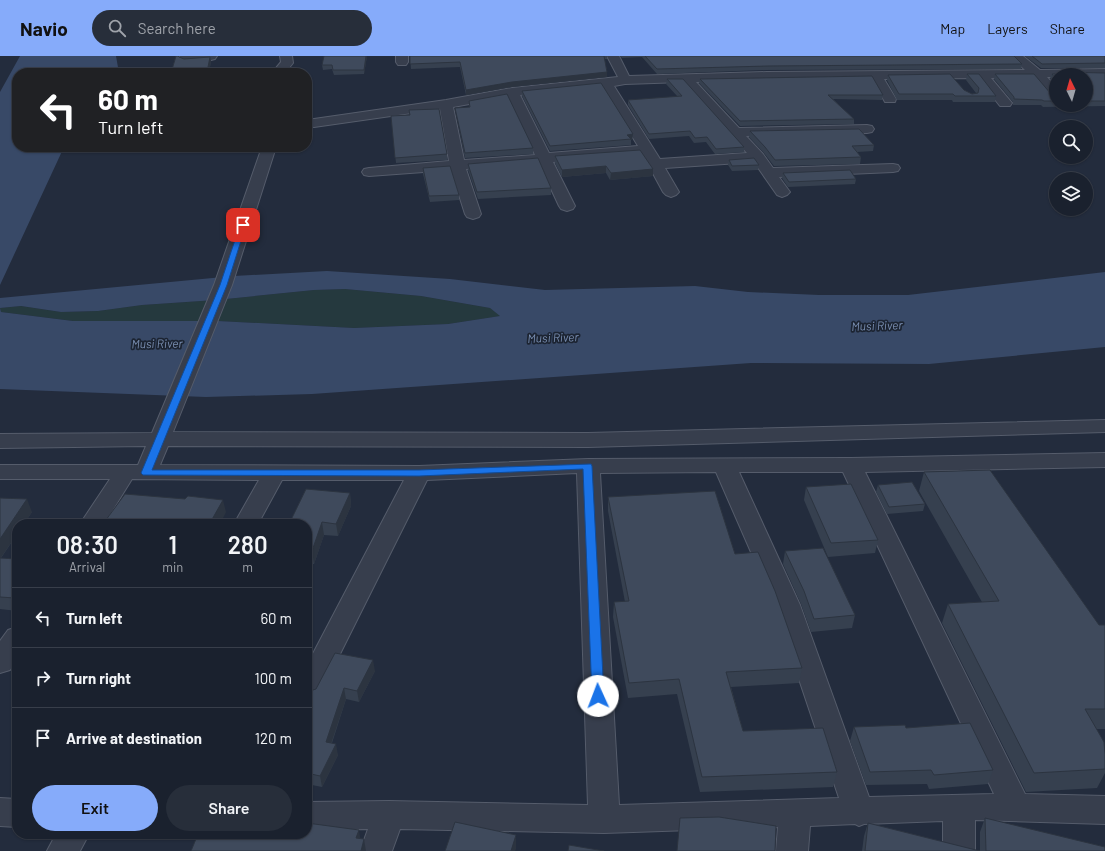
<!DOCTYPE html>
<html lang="en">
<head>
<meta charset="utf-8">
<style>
  :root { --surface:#1a212e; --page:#272e3a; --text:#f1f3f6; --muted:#9fa3aa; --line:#383e4a; --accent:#86abfa }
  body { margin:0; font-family:Barlow,sans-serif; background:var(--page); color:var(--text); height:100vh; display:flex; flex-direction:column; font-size:15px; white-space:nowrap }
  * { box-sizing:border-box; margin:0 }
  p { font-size:13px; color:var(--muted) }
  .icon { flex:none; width:22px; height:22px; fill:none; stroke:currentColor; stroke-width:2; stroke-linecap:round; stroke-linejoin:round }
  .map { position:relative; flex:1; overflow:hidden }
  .drawer { position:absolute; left:12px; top:463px; width:300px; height:320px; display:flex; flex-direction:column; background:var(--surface); border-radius:16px; box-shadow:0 1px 3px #0004,0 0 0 1px var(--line) }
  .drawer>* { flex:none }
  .banner { position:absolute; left:12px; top:12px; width:300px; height:84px; border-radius:16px; box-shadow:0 1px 3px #0004,0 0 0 1px var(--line); background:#202124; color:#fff; overflow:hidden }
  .needle { width:26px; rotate:355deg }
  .buttons { position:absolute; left:1049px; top:12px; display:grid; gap:8px }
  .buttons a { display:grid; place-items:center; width:44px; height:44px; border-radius:50%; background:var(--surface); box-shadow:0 1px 3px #0004,0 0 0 1px var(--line); font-size:20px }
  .pin { position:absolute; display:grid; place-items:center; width:34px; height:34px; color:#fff; margin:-17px; border-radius:8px; box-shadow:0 2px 6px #0006 }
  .me { position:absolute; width:44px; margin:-22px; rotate:358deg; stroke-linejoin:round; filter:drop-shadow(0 0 3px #0008) }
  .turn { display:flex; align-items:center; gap:14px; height:84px; padding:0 20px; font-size:18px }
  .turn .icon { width:52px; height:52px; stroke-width:2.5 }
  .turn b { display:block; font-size:28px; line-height:34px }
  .eta { display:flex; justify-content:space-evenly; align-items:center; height:68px; text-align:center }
  .eta b { font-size:24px; font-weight:600; line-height:28px }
  .cta { display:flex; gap:8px; margin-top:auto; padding:8px 20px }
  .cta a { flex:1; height:46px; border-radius:24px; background:var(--accent); color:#111; font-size:16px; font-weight:600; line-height:46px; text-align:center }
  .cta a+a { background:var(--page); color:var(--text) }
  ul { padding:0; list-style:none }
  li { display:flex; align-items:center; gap:12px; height:60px; padding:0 20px; border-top:1px solid var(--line) }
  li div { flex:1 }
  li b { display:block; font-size:15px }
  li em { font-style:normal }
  header { display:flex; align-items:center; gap:24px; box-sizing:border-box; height:56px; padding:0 20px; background:var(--accent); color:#111 }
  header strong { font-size:19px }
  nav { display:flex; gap:22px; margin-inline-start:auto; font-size:14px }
  .search { width:280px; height:36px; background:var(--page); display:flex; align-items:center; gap:10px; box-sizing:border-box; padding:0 14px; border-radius:22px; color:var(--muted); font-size:15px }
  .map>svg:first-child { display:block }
</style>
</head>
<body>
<header>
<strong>Navio</strong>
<div class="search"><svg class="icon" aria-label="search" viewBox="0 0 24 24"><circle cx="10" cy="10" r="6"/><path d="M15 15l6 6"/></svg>Search here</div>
<nav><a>Map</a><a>Layers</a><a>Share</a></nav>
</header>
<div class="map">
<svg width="1105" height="795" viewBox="0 0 1105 795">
  <rect width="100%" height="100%" fill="#232c3d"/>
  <path fill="#25393e" d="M345,233l76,7 69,12 11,8 -53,8 -94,4 -136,-7h-145l-72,-9 -1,-4 21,-2 40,6 37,-1 44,-6 74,-5 98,-10z"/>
  <g fill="#384967" fill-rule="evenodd">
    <path d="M20,0h96l3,17h-102v74h47l-64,138v-193z"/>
    <path d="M327,215l123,8 95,11 150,-4 53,6 71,3h89l197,-23v75l-176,17 -178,-1 -439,31 -106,3 -206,-8v-91l234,-22zM345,233l76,7 69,12 10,8 -52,8 -94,4 -136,-7h-145l-72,-9 -1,-4 21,-2 40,6 37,-1 44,-6 74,-5 98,-10z"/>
  </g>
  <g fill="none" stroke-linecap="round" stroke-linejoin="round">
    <defs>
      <g id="minor">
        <path d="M180,0h37l-2,3 -4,1 -26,2 -4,-1 -2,-3z"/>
        <path d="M280,0h12l1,7 -8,10h-13l9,-11z"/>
        <path d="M396,0h12v6l-2,3h-8l-2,-3z"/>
        <path d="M607,0h12l10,20 138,-4 258,-2 -15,-14h13l17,14 65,-1v8l-49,-2v2h-9l9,10v12l-5,-1 -18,-21 -42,1 21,25 -2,3h-10l-22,-28 -94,1 12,20 -1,3h-10l-13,-23 -176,3 43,46 128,-3 5,1 2,3 -2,3 -5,1 -121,3 17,18 10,14 120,-4 5,1 2,3 -2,3 -5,1 -114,5 11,15 -3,3 -5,2 -5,-2 -23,-33 -89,6 14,24 -3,3 -5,2 -5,-2 -3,-3 -20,-37 -90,7 22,44 -2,3 -6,2 -6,-2 -2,-3 -20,-43 -73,6 15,45 -2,3 -6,2 -6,-2 -2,-3 -14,-44 -82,6 -5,-1 -2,-3 2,-3 5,-1 80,-7 -9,-52 -126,18 -5,-1 -2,-3 2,-3 5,-1 132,-19 66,-12 106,-11zM683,26l64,71 -87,6 -46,-73 11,-2zM602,31l36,59 -89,7 -29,-58zM508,41l27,58 -71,5 -11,-53z"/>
        <path d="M262,91h14l-44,138 -59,147 415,1 517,-13v12l-517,15 -420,-1 -8,19 259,1 169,-7 263,-1 254,-5v14l-240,5 160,322 80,2v28l-130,-4v31h-32v-30l-79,3 -5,2 -4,-2 -45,2 -2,25h-32l2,-24 -174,6 -204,-4 -8,22h-32l8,-22 -61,1v-28l82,-1 199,4 -11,-332 -150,7 -110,220 -10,3v-38l97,-185h-122l-24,44h-24l25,-44 -127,-1 -28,45h-24l30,-45h-110v-14h138l8,-19 -146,2v-14l152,-1 62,-148zM716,416l58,133 65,193 -220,7 -19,-332zM739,416h104l151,322 -125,3 -69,-192z"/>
        <path d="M17,571v32l-7,11 -10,3v-32l8,-11z"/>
        <path d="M0,742l17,1v28l-17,-1z"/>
        <path d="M56,778h33l-9,17h-33z"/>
      </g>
    </defs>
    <use href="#minor" stroke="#555c6b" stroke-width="2"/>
    <use href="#minor" fill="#373e4d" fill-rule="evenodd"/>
  </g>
  <g fill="#36404f">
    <path d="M176,0h3v1l5,2 26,-2 1,4 -2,12h-38z"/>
    <path d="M367,0l-3,18 -30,1 -2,-6 -9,1 -1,-5z"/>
    <path d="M410,0h197v3h-3l3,13v5l-95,10 -46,8 -6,-28 -49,2z"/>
    <path d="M620,0h394l8,8 -1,5 -254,1 -110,4 -15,-17 -20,1z"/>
    <path d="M1025,0h80v12h-64z"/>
    <path d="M1105,17v33l-62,1 -2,-2h-28v-3l-19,-23 1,-5 61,21v10h30v-30h-30v10l-6,-7 2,-4z"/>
    <path d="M967,18l29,22 -1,6h-42l-1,-2h-55l-10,-20 1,-5 76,15 8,4 4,-1 -10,-13z"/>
    <path d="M667,23l77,68v5l-29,2 -9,-12 -12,1 -5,-7 -40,3 -21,-34v-5l50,-3 -12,-13z"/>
    <path d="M700,23l183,16 -1,5 -49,-1 21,20v5l-114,2 -41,-43z"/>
    <path d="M522,35l111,43 -1,6h-1v5l-81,6 -28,-55z"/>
    <path d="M469,45l64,47v6l-68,4 -10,-50 14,-1z"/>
    <path d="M409,54l38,44v6l-51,3 -5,-47 18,-1z"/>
    <path d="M750,75l124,14 -1,6 -16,1 4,5 -1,7 -86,2 -10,-13 -15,-16z"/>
    <path d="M555,100l98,20 -43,4 -4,-7 -44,4 -7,-14z"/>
    <path d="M729,104l30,5 -1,5 -26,1 -4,-6z"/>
    <path d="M468,108l83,24v7l-73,4 -10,-29z"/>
    <path d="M423,112l36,27v5l-29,2 -7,-28z"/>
    <path d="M783,117l73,6 -1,5 -67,3 -6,-9z"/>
    <path d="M924,416l175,153h6v104h-9l9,25v19l-8,15 -71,4 -84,-169 6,-19 34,-2 -63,-111z"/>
    <path d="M878,429l47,19 -2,7 -36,3 -11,-22z"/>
    <path d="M806,431l72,53 -3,13 -47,4 -24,-57z"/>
    <path d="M350,437l1,13 -13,30 -14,-1 -10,29h-4l-3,7v-47z"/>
    <path d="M608,441l127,57 67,114 -3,15 -68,4 12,44 94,41 -4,15 -133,5 -23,-98 -49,4 -15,-81 1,-15h11l-17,-91z"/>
    <path d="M0,442l32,14 -31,46 16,1v52l-17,-2z"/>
    <path d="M785,495l70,64 -3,13 -41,4 -10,-28 -18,-40z"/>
    <path d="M375,615l-16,31 -13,-3 -14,44 6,12 -16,32 -15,-3v-92z"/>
    <path d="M854,671l52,1 87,42 -5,14 -59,5 -2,-5 -61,1 -16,-44z"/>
    <path d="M985,762l120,33h-125v-19z"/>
    <path d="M868,767l112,28h-118l2,-15z"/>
  </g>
  <g fill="#2c3440">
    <path d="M366,0h1l-3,18v-4z"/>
    <path d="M210,1l1,4 -2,12h-2v-1z"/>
    <path d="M607,16v5l-95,10 -46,8v-5l46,-8z"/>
    <path d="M633,78l-1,6h-1l-4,-5z"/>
    <path d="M606,110v7l-44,4v-7z"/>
    <path d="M653,113v7l-43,4 1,-7z"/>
    <path d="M350,437l1,13 -13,30 -2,-12z"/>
    <path d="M27,443l5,13 -8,12h-7v10l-17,25v-20z"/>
    <path d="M223,444l3,12 -6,12 -10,-1z"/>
    <path d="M322,466l2,13 -10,29 -2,-13z"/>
    <path d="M308,495l2,13 -3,7v-18z"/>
    <path d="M17,539v8l-2,-5z"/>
    <path d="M308,588l2,11 -3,7v-16z"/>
    <path d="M373,604l2,11 -16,31 -2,-11z"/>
    <path d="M344,632l2,11 -18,54 -2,-11z"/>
    <path d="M336,688l2,11 -16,32 -2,-11z"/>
    <path d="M359,774l2,13 -5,-5z"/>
    <path d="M516,779v14l-1,2h-4z"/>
    <path d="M364,783l2,12h-5z"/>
  </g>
  <g fill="#3f4a5c" stroke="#2c3440">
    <path d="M176,0h2l1,1 5,2 26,-2 -3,15 -36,1z"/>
    <path d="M324,0h42l-2,14h-31l-1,-5h-10z"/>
    <path d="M410,0h194l3,16 -95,10 -46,8 -6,-28 -50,2z"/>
    <path d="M645,0h369l8,8 -254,2 -111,3z"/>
    <path d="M1032,0h73v7l-63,1z"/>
    <path d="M1059,16l46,1v28h-19v-26h-30v4l-4,-5h5z"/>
    <path d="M950,18l14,16 8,4 6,-1 1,-5 -12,-14h12l17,22h-41l-2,-2h-54l-11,-19z"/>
    <path d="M995,18h39l17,20 5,1v6h-12l-2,-1 -28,-1v-2z"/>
    <path d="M872,20l11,19h-55l26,24 -114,2 -40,-42z"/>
    <path d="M667,23h16l61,68 -28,2 -9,-12 -12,1 -5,-7 -41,3 -21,-34 54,-4z"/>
    <path d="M601,27l32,51 -6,1 4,4 -81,7 -28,-55z"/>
    <path d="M507,38l26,54 -68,5 -10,-45 15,-1 -1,-6z"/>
    <path d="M439,53l8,45 -52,4 -4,-42 19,-1 -1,-5z"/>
    <path d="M859,73l15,16 -22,1 9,11 -86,3 -10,-13 -15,-16z"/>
    <path d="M640,94l13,19 -42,4 -5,-7 -44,4 -7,-14z"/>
    <path d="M538,102l13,30 -74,4 -9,-28z"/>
    <path d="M754,102l5,7 -27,1 -3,-6z"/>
    <path d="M450,110l9,29 -30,1 -6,-28z"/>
    <path d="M850,114l6,9 -67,3 -6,-9z"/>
    <path d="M990,414l109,155h6v84h-20l19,33 1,12v15l-71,4 -86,-169 51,-3 -75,-129z"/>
    <path d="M912,426l13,22 -36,3 -11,-22z"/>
    <path d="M851,428l27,56 -47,3 -25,-56z"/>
    <path d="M306,433l44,4 -14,31 -14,-2 -10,29h-4l-1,2v-29h-18z"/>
    <path d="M715,435l20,63 23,-2 17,39 27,77 -76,4 17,59 80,-3 14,44 -135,5 -23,-98 -50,4 -15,-81 15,-1 -21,-104z"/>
    <path d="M125,438l60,5 3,-3 35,4 -13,23 26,1h-133z"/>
    <path d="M0,442l27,1 -27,40z"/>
    <path d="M823,492l32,67 -41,4 -10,-28 -19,-40z"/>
    <path d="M0,502l17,1v36l-2,3 -15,-1z"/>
    <path d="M335,597l38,7 -16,31 -13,-3 -18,54 10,2 -16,32 -13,-3v-81l9,-3z"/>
    <path d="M970,667l23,47 -59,5 -3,-5 -61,2 -16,-45 51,-2 1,3z"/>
    <path d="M719,761l57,9 -1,25h-98l3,-33z"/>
    <path d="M985,762l120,29v4h-119z"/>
    <path d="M455,766l61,13 -5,16h-66z"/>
    <path d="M307,767l52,7 -3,8 8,1 -3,12h-170l7,-17h109z"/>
    <path d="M868,767l112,28h-115z"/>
    <path d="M569,789l35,6h-36z"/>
  </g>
  <path fill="#1a73e8" stroke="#114b97" d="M243,167l3,2 -19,60 -75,185h267l172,-6 1,2 12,230 -2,3 -4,2 -4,-2 -2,-3 -9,-227 -164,7 -276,-1 -2,-2 79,-188 20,-60z"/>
  <g text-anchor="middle" stroke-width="3.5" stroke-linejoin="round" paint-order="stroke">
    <g font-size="12" font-style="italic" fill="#798eb1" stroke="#1c2432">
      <text transform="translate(877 270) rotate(-2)" y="4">Musi River</text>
      <text transform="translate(553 282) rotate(-2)" y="4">Musi River</text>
      <text transform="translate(157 288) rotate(-1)" y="4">Musi River</text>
    </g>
  </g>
</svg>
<div class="buttons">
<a><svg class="needle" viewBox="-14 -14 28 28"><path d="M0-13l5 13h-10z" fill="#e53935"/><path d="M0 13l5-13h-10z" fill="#9fa3aa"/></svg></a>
<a><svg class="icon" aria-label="search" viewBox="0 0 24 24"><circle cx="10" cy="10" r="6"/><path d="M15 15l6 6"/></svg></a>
<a><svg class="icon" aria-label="layers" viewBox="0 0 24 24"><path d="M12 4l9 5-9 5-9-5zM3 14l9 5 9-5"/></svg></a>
</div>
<div class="pin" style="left:243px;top:169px;background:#d93025"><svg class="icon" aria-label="arrive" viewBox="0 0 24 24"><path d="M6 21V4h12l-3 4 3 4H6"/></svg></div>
<svg class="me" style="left:598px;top:640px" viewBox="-20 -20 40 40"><circle r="19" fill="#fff"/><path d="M0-13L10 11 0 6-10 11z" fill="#1a73e8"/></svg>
<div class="banner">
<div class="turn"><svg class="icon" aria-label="left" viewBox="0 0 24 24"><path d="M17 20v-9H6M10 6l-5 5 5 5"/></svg><div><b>60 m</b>Turn left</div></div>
</div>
<section class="drawer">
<div class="eta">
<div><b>08:30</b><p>Arrival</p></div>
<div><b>1</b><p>min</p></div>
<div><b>280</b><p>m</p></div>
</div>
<ul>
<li><svg class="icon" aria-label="left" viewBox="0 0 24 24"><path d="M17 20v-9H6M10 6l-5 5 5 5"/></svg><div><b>Turn left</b></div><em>60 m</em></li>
<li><svg class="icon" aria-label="right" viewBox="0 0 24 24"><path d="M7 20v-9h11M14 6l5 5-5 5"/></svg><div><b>Turn right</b></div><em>100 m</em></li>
<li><svg class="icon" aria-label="arrive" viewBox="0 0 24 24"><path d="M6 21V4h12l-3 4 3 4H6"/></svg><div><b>Arrive at destination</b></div><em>120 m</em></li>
</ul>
<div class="cta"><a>Exit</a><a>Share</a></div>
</section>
</div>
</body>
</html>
